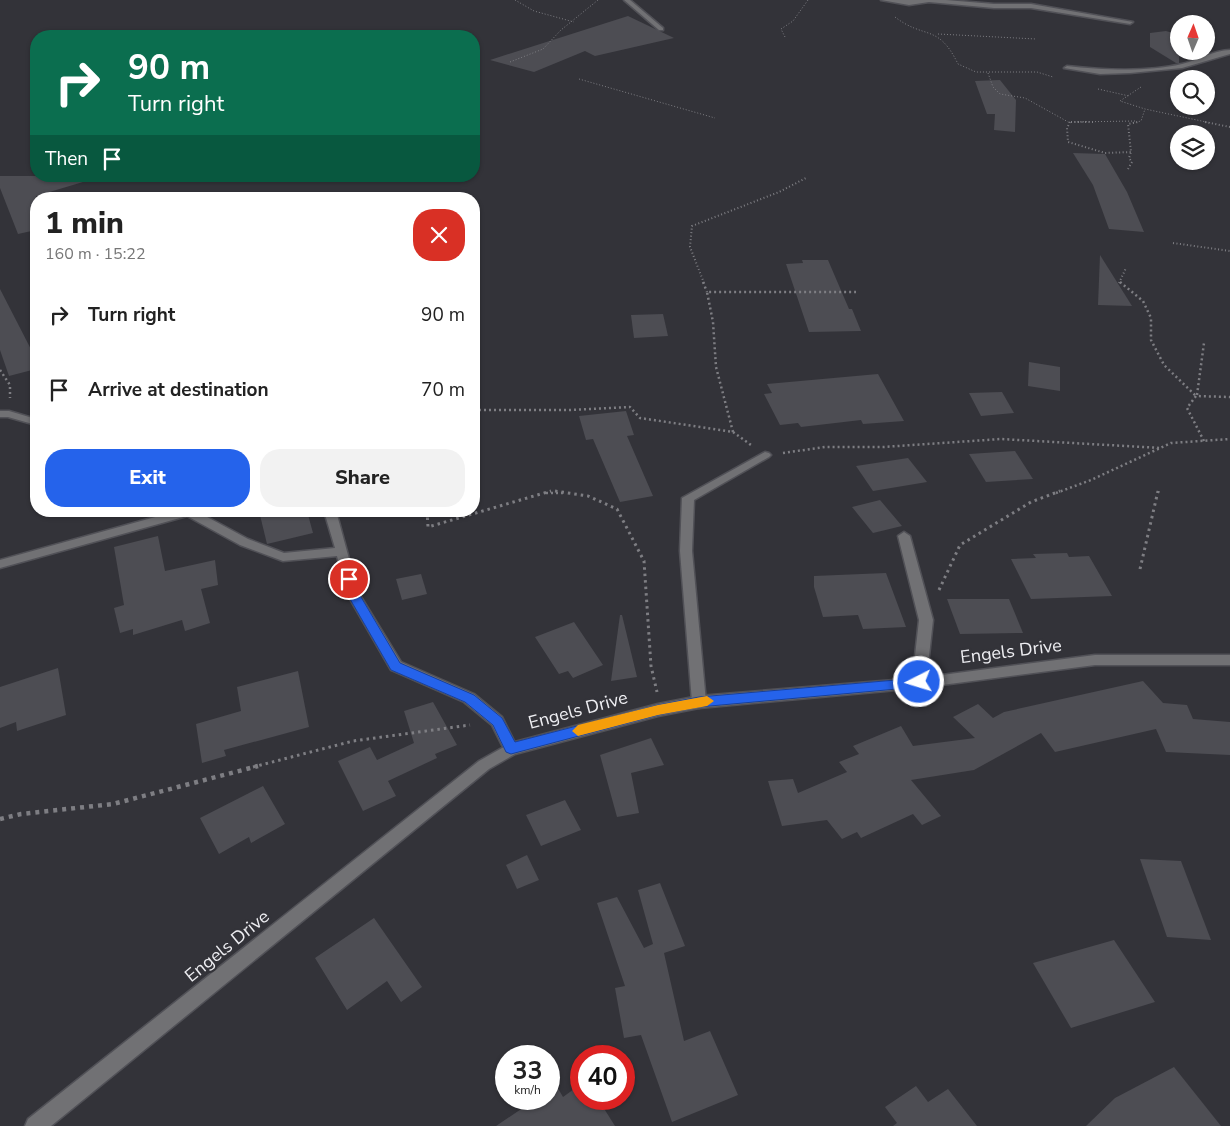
<!DOCTYPE html>
<html lang="en">
<head>
<meta charset="utf-8">
<style>
  :root { --surface:#fff; --page:#f2f2f2; --text:#222; --muted:#767676; --accent:#2563eb }
  body { margin:0; font-family:"Nunito Sans",sans-serif; background:var(--page); color:var(--text); height:100vh; display:flex; flex-direction:column; font-size:19px; white-space:nowrap }
  * { box-sizing:border-box; margin:0 }
  p { font-size:16px; color:var(--muted) }
  .icon { flex:none; width:28px; height:28px; fill:none; stroke:currentColor; stroke-width:2; stroke-linecap:round; stroke-linejoin:round }
  .map { position:relative; flex:1; overflow:hidden }
  .drawer { position:absolute; left:30px; top:192px; width:450px; height:325px; display:flex; flex-direction:column; background:var(--surface); border-radius:20px; box-shadow:0 1px 4px #0004 }
  .drawer>* { flex:none }
  .top-card { position:absolute; left:30px; top:30px; width:450px; height:152px; border-radius:20px; box-shadow:0 1px 4px #0004; background:#0b6e4f; color:#fff; overflow:hidden }
  .needle { width:32px; rotate:2deg }
  .fabs { position:absolute; left:1170px; top:15px; display:grid; gap:10px }
  .fabs a { display:grid; place-items:center; width:45px; height:45px; border-radius:50%; background:var(--surface); box-shadow:0 1px 4px #0004; font-size:25px }
  .speed { position:absolute; left:495px; top:1045px; display:flex; gap:10px; font-size:25px; font-weight:700; text-align:center }
  .speed>* { display:grid; place-content:center; width:65px; height:65px; border-radius:50%; background:var(--surface); box-shadow:0 1px 4px #0004; line-height:1 }
  .speed small { font-size:12px; font-weight:400 }
  .speed .limit { border:8px solid #d22; background:#fff; color:#111 }
  .pin { position:absolute; display:grid; place-items:center; width:42px; height:42px; color:#fff; margin:-21px; border:2px solid #fff; border-radius:50%; box-shadow:0 1px 5px #0007 }
  .me { position:absolute; width:55px; margin:-28px; rotate:265deg; stroke-linejoin:round; filter:drop-shadow(0 0 4px #0008) }
  .turn { display:flex; align-items:center; gap:18px; height:105px; padding:0 15px; font-size:22px }
  .turn .icon { width:65px; height:65px; stroke-width:2.5 }
  .turn b { display:block; font-size:35px; line-height:42px }
  .then { display:flex; align-items:center; height:48px; padding:0 15px; background:#0003; gap:10px; font-size:19px }
  .round { display:grid; place-items:center; flex:none; width:52px; height:52px; border-radius:20px; background:var(--page) }
  .overview { display:flex; align-items:center; justify-content:space-between; height:85px; padding:0 15px }
  h1 { font-size:30px; font-weight:800; line-height:38px }
  .button { display:flex; gap:10px; margin-top:auto; padding:10px 15px }
  .button a { flex:1; height:58px; border-radius:20px; background:var(--accent); color:#fff; font-size:20px; font-weight:800; line-height:58px; text-align:center }
  .button a+a { background:var(--page); color:var(--text) }
  ul { padding:0; list-style:none }
  li { display:flex; align-items:center; gap:15px; height:75px; padding:0 15px }
  li div { flex:1 }
  li b { display:block; font-size:19px }
  li em { font-style:normal }
  .map>svg:first-child { display:block }
</style>
</head>
<body>
<div class="map">
<svg width="1230" height="1126" viewBox="0 0 1230 1126">
  <rect width="100%" height="100%" fill="#333339"/>
  <g fill="#4d4d53">
    <path d="M628,16l46,22 -79,18 -10,-5 -51,21 -44,-12z"/>
    <path d="M1166,31l13,4v28h-3l-26,-16v-14z"/>
    <path d="M1000,80l16,20 -1,32 -21,-2 1,-16h-8l-12,-33z"/>
    <path d="M1073,153l32,1 22,38 17,40 -35,-3 -16,-44z"/>
    <path d="M0,176h82l1,6 -47,14v34l-18,4 -18,-46z"/>
    <path d="M1100,255l32,51 -34,-1z"/>
    <path d="M802,260h26l21,49h3l9,22 -52,1 -23,-68 17,-1z"/>
    <path d="M0,289l36,70v10l-27,7 -9,-26z"/>
    <path d="M663,314l5,22 -34,2 -3,-23z"/>
    <path d="M1029,362l31,5v24l-32,-5z"/>
    <path d="M878,374l26,47 -41,3 -2,-4 -60,7 -3,-4 -18,2 -16,-31 8,-1 -5,-9z"/>
    <path d="M1002,392l12,21 -33,3 -12,-23z"/>
    <path d="M626,411l8,24 -7,1 26,60 -33,6 -27,-63 -7,1 -7,-24z"/>
    <path d="M1015,451l18,28 -47,3 -17,-28z"/>
    <path d="M908,458l19,24 -54,9 -17,-25z"/>
    <path d="M880,500l22,26 -29,7 -21,-26z"/>
    <path d="M259,511h48l6,22 -46,11z"/>
    <path d="M158,536l7,35 50,-11 3,25 -17,4 9,34 -25,8 -3,-11 -49,15v-6l-13,4 -6,-25 10,-3 -10,-58z"/>
    <path d="M1067,553l2,4 20,-1 23,40 -81,3 -20,-40 25,-1 -3,-4z"/>
    <path d="M886,573l20,54 -43,2 -5,-14 -35,2 -9,-30v-11z"/>
    <path d="M421,574l6,20 -25,6 -6,-21z"/>
    <path d="M947,599h62l14,34 -63,1z"/>
    <path d="M620,615h2l15,62 -26,4z"/>
    <path d="M574,622l29,43 -30,13 -5,-7 -9,3 -24,-37z"/>
    <path d="M58,668l8,47 -49,16 -1,-9 -16,6v-41z"/>
    <path d="M298,671l11,56 -85,23 2,6 -24,7 -6,-39 45,-13 -4,-24z"/>
    <path d="M1143,681l20,22 24,2 6,14 37,3v33l-64,-3 -10,-23 -101,23 -14,-19 -67,37 -63,10 30,36 -19,9 -9,-11 -52,24 -4,-6 -15,7 -15,-19 -45,6 -14,-45 25,-2 5,14 49,-21 -8,-10 20,-8 -6,-8 48,-20 12,20 62,-8 -22,-21 25,-13 15,14 11,-6z"/>
    <path d="M433,702l24,43 -22,9 2,4 -49,23 8,15 -33,15 -25,-50 32,-14 7,13 37,-17 -10,-32z"/>
    <path d="M651,738l13,27 -33,8 8,40 -22,4 -17,-62z"/>
    <path d="M263,786l22,38 -34,19 -2,-6 -30,17 -19,-36z"/>
    <path d="M565,800l16,30 -40,16 -15,-31z"/>
    <path d="M527,855l12,25 -22,9 -11,-24z"/>
    <path d="M1140,859l41,2 30,79 -44,-3z"/>
    <path d="M660,883l25,63 -21,7 20,88 26,-10 28,64 -66,27 -31,-87 -17,3 -9,-50 10,-2 -28,-83 20,-6 27,51 9,-4 -15,-54z"/>
    <path d="M374,918l48,69 -21,15 -14,-21 -40,29 -32,-52z"/>
    <path d="M1114,940l41,62 -84,26 -38,-65z"/>
    <path d="M1174,1067l47,59h-135l29,-28z"/>
    <path d="M581,1084v15h17l17,27h-119l40,-27h13v-9l7,-5 7,12z"/>
    <path d="M916,1086l12,16 20,-13 29,37h-84l4,-3 -12,-16z"/>
  </g>
  <g fill="none" stroke-linecap="round" stroke-linejoin="round">
    <defs>
      <g id="minor">
        <path d="M624,0h6l33,28v2h-4z"/>
        <path d="M881,0h65l48,4h37l102,18 -3,2 -99,-16h-37l-65,-6 -20,3z"/>
        <path d="M1230,50v4l-48,14 -52,5 -30,1 -36,-6 3,-2c35,4 81,6 115,-2 16,-4 32,-14 48,-14z"/>
        <path d="M0,411h9l27,8v6l-28,-8h-8z"/>
        <path d="M765,452l4,1 2,2 -2,2 -75,43 -2,51 14,151 -2,4 -5,2 -5,-2 -2,-4 -12,-151 2,-53z"/>
        <path d="M177,511h19l52,28 36,14 51,-5 -11,-37h12l22,81 43,70 73,32 28,23 16,32 -2,4 -5,2 -5,-2 -14,-28 -28,-23 -73,-32 -45,-78 -9,-36 -54,5 -43,-16 -53,-29 -187,52v-8z"/>
        <path d="M904,532l6,4 23,84 -7,63 -2,4 -5,1 -5,-1 -2,-4 7,-63 -21,-84z"/>
      </g>
      <path id="tertiary" d="M1095,655h135v10h-135l-176,23 -220,20 -41,8 -143,38 -26,15 -438,357h-26l3,-7 451,-358 32,-18 147,-39 41,-8 220,-18z"/>
    </defs>
    <use href="#minor" stroke="#515157" stroke-width="3"/>
    <use href="#tertiary" stroke="#515157" stroke-width="3"/>
    <g stroke="#7e7e83" stroke-width="1" stroke-dasharray="1 2" stroke-linecap="butt">
      <path d="M515,0l19,11 40,11"/>
      <path d="M895,17c30,23 43,6 63,47l18,8h61l16,5"/>
      <path d="M938,34l98,5"/>
      <path d="M785,37l-4,-8 12,-8 15,-21"/>
      <path d="M510,62l33,-13 18,-19 37,-30"/>
      <path d="M988,73l5,14 7,7 25,4 45,25"/>
      <path d="M579,79l136,39"/>
      <path d="M1141,87l-21,14 25,8 66,14"/>
      <path d="M1098,89l31,7"/>
      <path d="M1071,122l65,-1"/>
      <path d="M1133,123l8,-2 4,-12"/>
    </g>
    <g stroke="#7e7e83" stroke-width="2" stroke-dasharray="1 2.5" stroke-linecap="butt">
      <path d="M1070,122l-3,6 1,14 37,11 26,-1"/>
      <path d="M1071,122h22"/>
      <path d="M1205,122l25,5"/>
      <path d="M1128,169l4,-7 -3,-4 2,-6 -3,-28 10,-2"/>
      <path d="M1173,243l57,8"/>
      <path d="M704,283l-14,-36 2,-21 87,-34 27,-14"/>
      <path d="M1119,283l7,-15"/>
    </g>
    <g stroke="#7e7e83" stroke-width="2.5" stroke-dasharray="2 3" stroke-linecap="butt">
      <path d="M703,282l4,10"/>
      <path d="M1120,282l23,19 8,17v22l13,25 32,31"/>
      <path d="M0,370l10,15v13"/>
      <path d="M1197,395l7,-52"/>
      <path d="M474,410h96l60,-3 10,11 93,14 18,13"/>
      <path d="M733,432l-17,-65 -3,-45 -6,-30h149"/>
      <path d="M1204,441l-17,-33 9,-12 34,1"/>
      <path d="M783,453l42,-6h58l118,-8 160,9"/>
      <path d="M546,493h18"/>
      <path d="M1056,493l35,-13 80,-37 59,-4"/>
      <path d="M1158,493l1,-4"/>
    </g>
    <g stroke="#7e7e83" stroke-width="3" stroke-dasharray="2.5 4" stroke-linecap="butt">
      <path d="M555,491l33,5 29,13 27,52 7,105 6,26"/>
      <path d="M427,511l1,16 123,-36"/>
      <path d="M1140,569l18,-78"/>
      <path d="M939,590l21,-45 71,-43 29,-11"/>
      <path d="M253,767l100,-26 117,-16"/>
    </g>
    <path stroke="#7e7e83" stroke-width="4.5" stroke-dasharray="4 5" stroke-linecap="butt" d="M0,819l21,-5 92,-10 145,-38"/>
    <use href="#minor" fill="#717174" fill-rule="evenodd"/>
    <use href="#tertiary" fill="#717174" fill-rule="evenodd"/>
  </g>
  <path fill="#2563eb" stroke="#184099" d="M349,575l5,4 4,13 42,71 74,32 28,23 13,24 143,-37 41,-8 220,-19 7,4 -7,5 -220,20 -41,8 -147,39 -5,-2 -13,-27 -28,-23 -74,-32 -45,-78 -3,-13z"/>
  <path fill="#f59e0b" d="M707,696l7,5 -7,5 -49,9 -80,21 -6,-5 6,-6 80,-20z"/>
  <g text-anchor="middle" stroke-width="4.5" stroke-linejoin="round" paint-order="stroke">
    <g font-size="18" fill="#eeeef2" stroke="#333339">
      <text transform="translate(1011 651) rotate(-7)" y="6">Engels Drive</text>
      <text transform="translate(578 710) rotate(-15)" y="6">Engels Drive</text>
      <text transform="translate(227 946) rotate(-39)" y="6">Engels Drive</text>
    </g>
  </g>
</svg>
<div class="fabs">
<a><svg class="needle" viewBox="-14 -14 28 28"><path d="M0-13l5 13h-10z" fill="#e53935"/><path d="M0 13l5-13h-10z" fill="#767676"/></svg></a>
<a><svg class="icon" aria-label="search" viewBox="0 0 24 24"><circle cx="10" cy="10" r="6"/><path d="M15 15l6 6"/></svg></a>
<a><svg class="icon" aria-label="layers" viewBox="0 0 24 24"><path d="M12 4l9 5-9 5-9-5zM3 14l9 5 9-5"/></svg></a>
</div>
<div class="speed"><div>33<small>km/h</small></div><div class="limit">40</div></div>
<div class="pin" style="left:349px;top:579px;background:#d93025"><svg class="icon" aria-label="arrive" viewBox="0 0 24 24"><path d="M6 21V4h12l-3 4 3 4H6"/></svg></div>
<svg class="me" style="left:919px;top:682px" viewBox="-20 -20 40 40"><circle r="17" fill="#2563eb" stroke="#fff" stroke-width="3"/><path d="M0-11L8 9 0 5-8 9z" fill="#fff"/></svg>
<div class="top-card">
<div class="turn"><svg class="icon" aria-label="right" viewBox="0 0 24 24"><path d="M7 20v-9h11M14 6l5 5-5 5"/></svg><div><b>90 m</b>Turn right</div></div>
<div class="then">Then<svg class="icon" aria-label="arrive" viewBox="0 0 24 24"><path d="M6 21V4h12l-3 4 3 4H6"/></svg></div>
</div>
<section class="drawer">
<div class="overview"><div><h1>1 min</h1><p>160 m · 15:22</p></div><a class="round" style="background:#d93025;color:#fff"><svg class="icon" aria-label="close" viewBox="0 0 24 24"><path d="M6 6l12 12M18 6L6 18"/></svg></a></div>
<ul>
<li><svg class="icon" aria-label="right" viewBox="0 0 24 24"><path d="M7 20v-9h11M14 6l5 5-5 5"/></svg><div><b>Turn right</b></div><em>90 m</em></li>
<li><svg class="icon" aria-label="arrive" viewBox="0 0 24 24"><path d="M6 21V4h12l-3 4 3 4H6"/></svg><div><b>Arrive at destination</b></div><em>70 m</em></li>
</ul>
<div class="button"><a>Exit</a><a>Share</a></div>
</section>
</div>
</body>
</html>
